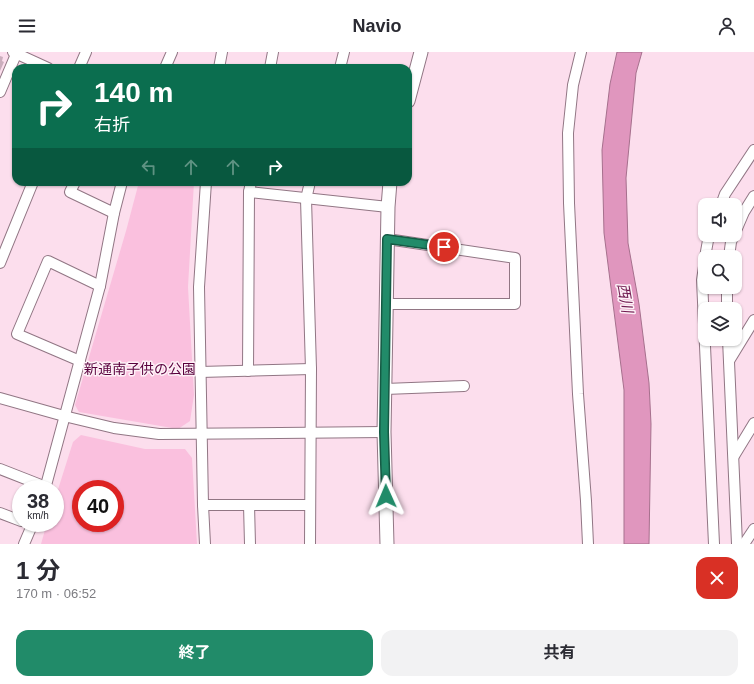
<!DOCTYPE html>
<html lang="ja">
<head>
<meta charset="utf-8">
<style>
  :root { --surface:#fff; --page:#f2f2f3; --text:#2b2b33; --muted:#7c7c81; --accent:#218b69 }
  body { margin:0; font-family:Helvetica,"Noto Sans JP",sans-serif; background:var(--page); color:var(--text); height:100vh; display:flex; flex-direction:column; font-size:15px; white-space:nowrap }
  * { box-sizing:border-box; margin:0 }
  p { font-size:13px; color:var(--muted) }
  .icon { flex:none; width:22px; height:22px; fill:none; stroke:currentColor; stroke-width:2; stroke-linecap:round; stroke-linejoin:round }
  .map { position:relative; height:492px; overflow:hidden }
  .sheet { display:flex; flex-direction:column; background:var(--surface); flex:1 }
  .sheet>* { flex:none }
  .hud { position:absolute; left:12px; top:12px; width:400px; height:122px; border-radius:12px; box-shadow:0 1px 3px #0004; background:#0b6e4f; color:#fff; overflow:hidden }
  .controls { position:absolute; left:698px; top:146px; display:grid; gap:8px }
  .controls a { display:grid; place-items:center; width:44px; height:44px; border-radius:8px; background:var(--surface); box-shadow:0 1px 3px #0004; font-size:20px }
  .speed { position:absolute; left:12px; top:428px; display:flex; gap:8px; font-size:20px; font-weight:700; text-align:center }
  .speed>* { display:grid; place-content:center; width:52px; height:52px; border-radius:50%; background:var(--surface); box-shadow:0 1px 3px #0004; line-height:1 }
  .speed small { font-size:10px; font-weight:400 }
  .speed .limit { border:6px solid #d22; background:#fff; color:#111 }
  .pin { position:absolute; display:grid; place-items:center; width:34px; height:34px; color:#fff; margin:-17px; border:2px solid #fff; border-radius:50%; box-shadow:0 1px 4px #0007 }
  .me { position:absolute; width:44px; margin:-22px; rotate:359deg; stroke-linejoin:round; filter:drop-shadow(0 0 3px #0008) }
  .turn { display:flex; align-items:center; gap:14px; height:84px; padding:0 16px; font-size:18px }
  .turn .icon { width:52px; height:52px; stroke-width:2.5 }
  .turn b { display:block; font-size:28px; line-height:34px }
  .lanes { display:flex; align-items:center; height:38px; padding:0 16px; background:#0003; justify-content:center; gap:20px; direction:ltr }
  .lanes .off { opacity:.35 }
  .round { display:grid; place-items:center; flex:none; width:42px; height:42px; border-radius:12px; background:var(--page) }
  .summary { display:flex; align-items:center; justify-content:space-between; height:68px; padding:0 16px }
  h1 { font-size:24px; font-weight:700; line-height:30px }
  .cta { display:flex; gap:8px; margin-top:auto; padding:8px 16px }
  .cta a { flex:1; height:46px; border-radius:12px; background:var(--accent); color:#fff; font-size:16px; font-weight:700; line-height:46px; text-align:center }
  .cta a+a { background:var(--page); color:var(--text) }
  header { display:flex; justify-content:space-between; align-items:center; height:52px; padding:0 16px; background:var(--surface); font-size:18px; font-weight:700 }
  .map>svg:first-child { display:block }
</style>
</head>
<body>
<header><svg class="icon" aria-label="menu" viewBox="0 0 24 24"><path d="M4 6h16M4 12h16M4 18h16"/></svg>Navio<svg class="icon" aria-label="person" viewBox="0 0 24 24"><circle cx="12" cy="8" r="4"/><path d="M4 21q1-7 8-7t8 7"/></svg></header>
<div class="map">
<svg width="754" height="492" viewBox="0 0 754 492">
  <rect width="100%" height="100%" fill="#fcdeed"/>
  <g fill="#fac0de" fill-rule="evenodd">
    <path d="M139,130h55l-6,105 6,108 -4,26 -12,8 -99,-17 -4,-7 51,-174z"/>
    <path d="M81,383l64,14h40l7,9 5,86h-156l6,-21h8v-24l18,-57zM81,437h34v34h-34z"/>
  </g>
  <path fill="#e096be" stroke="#a6708d" d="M617,0h25l-6,21 -10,105 2,65 11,61 10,79 2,41 -2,120h-25v-154l-20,-157 -2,-83 8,-66z"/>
  <path fill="#cbaebd" d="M0,4l3,1 -1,4 2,1 -4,9z"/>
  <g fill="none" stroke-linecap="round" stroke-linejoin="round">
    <defs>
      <g id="minor">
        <path d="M13,0l35,16"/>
        <path d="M581,0l-8,33 -5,48 1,70 9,191 8,107 2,43"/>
        <path d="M79,16l7,-16"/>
        <path d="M165,16l7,-16"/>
        <path d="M219,16l3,-16"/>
        <path d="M270,16l3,-16"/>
        <path d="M340,16l4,-16"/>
        <path d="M0,40l17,-40"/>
        <path d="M75,130l-5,10 44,21"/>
        <path d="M249,140l139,15"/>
        <path d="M721,153l4,-11 29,-44"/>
        <path d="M735,181l9,-21 10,-16"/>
        <path d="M705,205l4,-22"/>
        <path d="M729,205l2,-15 3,-7"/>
        <path d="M705,208l-3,20 12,264"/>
        <path d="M0,211l33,-81"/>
        <path d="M727,235v22"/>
        <path d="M386,252h129v-46l-128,-19"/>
        <path d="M728,287l9,205"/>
        <path d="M80,309l-63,-27 31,-73 52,25"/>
        <path d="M729,309l25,-41"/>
        <path d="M248,319l1,-179 2,-10"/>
        <path d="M200,320l111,-3"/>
        <path d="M385,337l79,-3"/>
        <path d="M0,346l64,18 50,12 45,6 225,-2"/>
        <path d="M734,404l20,-33"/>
        <path d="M0,417l46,18"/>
        <path d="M45,437l55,-203 14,-73 8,-31"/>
        <path d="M203,453h107"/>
        <path d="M249,453l1,39"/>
        <path d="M0,461l21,8"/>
        <path d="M24,492l9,-21"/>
        <path d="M205,492l-2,-39 -4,-218 7,-105"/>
        <path d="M310,492l1,-175 -5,-170 4,-17"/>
        <path d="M744,492l10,-15"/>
      </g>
      <g id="tertiary">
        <path d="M408,49l13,-49"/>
        <path d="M387,492l-3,-112 4,-225 2,-25"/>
      </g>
    </defs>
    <use href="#minor" stroke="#917684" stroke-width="12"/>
    <use href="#tertiary" stroke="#917684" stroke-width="15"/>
    <use href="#minor" stroke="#fff" stroke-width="10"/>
    <use href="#tertiary" stroke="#fff" stroke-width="13"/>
  </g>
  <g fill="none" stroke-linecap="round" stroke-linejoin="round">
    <defs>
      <path id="route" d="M386,444l-2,-64 3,-193 57,8"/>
    </defs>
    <use href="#route" stroke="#155a44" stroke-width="10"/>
    <use href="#route" stroke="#218b69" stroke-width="7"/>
  </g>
  <g text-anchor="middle" stroke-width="3" stroke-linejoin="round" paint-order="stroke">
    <g font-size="14" fill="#59003d" stroke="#fdf1f7">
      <text x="140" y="322">新通南子供の公園</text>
    </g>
    <g font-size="15" font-style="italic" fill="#721c52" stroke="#fdf1f7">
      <text transform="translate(625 246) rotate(80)" y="5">西川</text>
    </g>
  </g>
</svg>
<div class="controls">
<a><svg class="icon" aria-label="sound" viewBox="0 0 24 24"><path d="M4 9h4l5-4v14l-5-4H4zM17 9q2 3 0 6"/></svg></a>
<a><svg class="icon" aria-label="search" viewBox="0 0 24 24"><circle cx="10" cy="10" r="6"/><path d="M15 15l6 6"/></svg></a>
<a><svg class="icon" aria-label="layers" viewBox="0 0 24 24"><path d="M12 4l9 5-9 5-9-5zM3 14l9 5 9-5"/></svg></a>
</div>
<div class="speed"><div>38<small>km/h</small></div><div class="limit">40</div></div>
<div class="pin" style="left:444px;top:195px;background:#d93025"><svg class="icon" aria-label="arrive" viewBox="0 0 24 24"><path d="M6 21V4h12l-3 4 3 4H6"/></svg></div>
<svg class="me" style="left:386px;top:444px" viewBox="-20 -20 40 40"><path d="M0-17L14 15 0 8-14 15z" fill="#218b69" stroke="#fff" stroke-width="4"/></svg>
<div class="hud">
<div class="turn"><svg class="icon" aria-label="right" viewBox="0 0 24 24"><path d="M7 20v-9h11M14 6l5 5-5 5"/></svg><div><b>140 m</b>右折</div></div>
<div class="lanes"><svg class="icon off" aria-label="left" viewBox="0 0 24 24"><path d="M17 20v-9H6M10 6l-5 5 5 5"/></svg><svg class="icon off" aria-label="ahead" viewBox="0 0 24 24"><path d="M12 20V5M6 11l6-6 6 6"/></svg><svg class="icon off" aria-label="ahead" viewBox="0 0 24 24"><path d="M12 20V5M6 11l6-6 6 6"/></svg><svg class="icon" aria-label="right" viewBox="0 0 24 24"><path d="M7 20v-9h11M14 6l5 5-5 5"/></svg></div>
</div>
</div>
<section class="sheet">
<div class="summary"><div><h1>1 分</h1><p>170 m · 06:52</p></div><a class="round" style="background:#d93025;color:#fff"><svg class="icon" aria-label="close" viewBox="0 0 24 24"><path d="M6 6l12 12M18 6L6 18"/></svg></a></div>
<div class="cta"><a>終了</a><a>共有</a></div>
</section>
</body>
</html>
